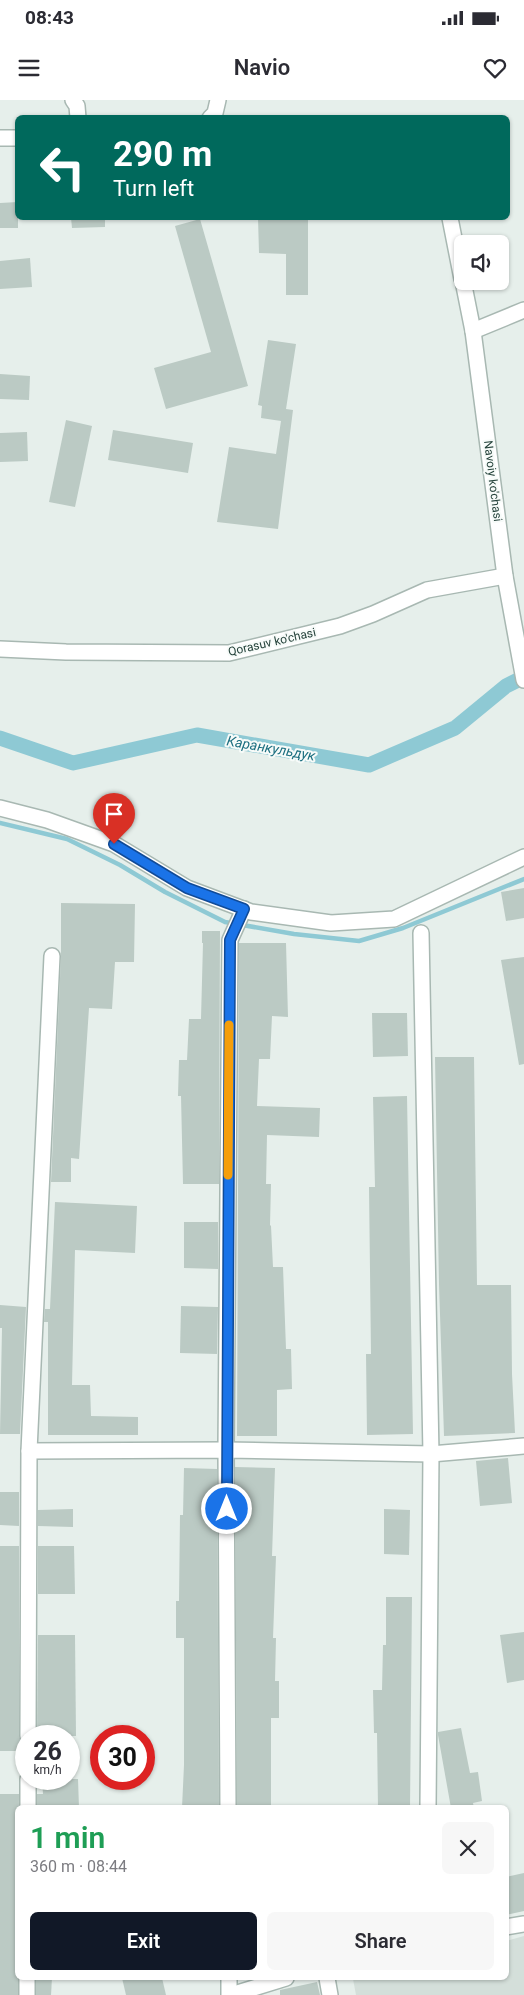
<!DOCTYPE html>
<html lang="en">
<head>
<meta charset="utf-8">
<style>
  :root { --surface:#fff; --page:#f7f7f7; --text:#2b2b33; --muted:#7c7c81; --accent:#111827 }
  body { margin:0; font-family:Roboto,sans-serif; background:var(--page); color:var(--text); height:100vh; display:flex; flex-direction:column; font-size:19px; white-space:nowrap }
  * { box-sizing:border-box; margin:0 }
  p { font-size:16px; color:var(--muted) }
  .icon { flex:none; width:28px; height:28px; fill:none; stroke:currentColor; stroke-width:2; stroke-linecap:round; stroke-linejoin:round }
  .map { position:relative; flex:1; overflow:hidden }
  .side { position:absolute; left:15px; top:1705px; width:494px; height:175px; display:flex; flex-direction:column; background:var(--surface); border-radius:8px; box-shadow:0 1px 4px #0004 }
  .side>* { flex:none }
  .top-card { position:absolute; left:15px; top:15px; width:495px; height:105px; border-radius:8px; box-shadow:0 1px 4px #0004; background:#00695c; color:#fff; overflow:hidden }
  .controls { position:absolute; left:454px; top:135px; display:grid; gap:10px }
  .controls a { display:grid; place-items:center; width:55px; height:55px; border-radius:8px; background:var(--surface); box-shadow:0 1px 4px #0004; font-size:25px }
  .speed { position:absolute; left:15px; top:1625px; display:flex; gap:10px; font-size:25px; font-weight:700; text-align:center }
  .speed>* { display:grid; place-content:center; width:65px; height:65px; border-radius:50%; background:var(--surface); box-shadow:0 1px 4px #0004; line-height:1 }
  .speed small { font-size:12px; font-weight:400 }
  .speed .limit { border:8px solid #d22; background:#fff; color:#111 }
  .pin { position:absolute; display:grid; place-items:center; width:42px; height:42px; color:#fff; margin:-51px -21px; border-radius:50% 50% 50% 0; rotate:-45deg; box-shadow:0 0 5px #0007 }
  .pin .icon { rotate:45deg }
  .me { position:absolute; width:55px; margin:-28px; rotate:0deg; stroke-linejoin:round; filter:drop-shadow(0 0 4px #0008) }
  .turn { display:flex; align-items:center; gap:18px; height:105px; padding:0 15px; font-size:22px }
  .turn .icon { width:65px; height:65px; stroke-width:2.5 }
  .turn b { display:block; font-size:35px; line-height:42px }
  .round { display:grid; place-items:center; flex:none; width:52px; height:52px; border-radius:8px; background:var(--page) }
  .head { display:flex; align-items:center; justify-content:space-between; height:85px; padding:0 15px }
  h1 { font-size:30px; font-weight:600; line-height:38px; color:#1e9e55 }
  .cta { display:flex; gap:10px; margin-top:auto; padding:10px 15px }
  .cta a { flex:1; height:58px; border-radius:8px; background:var(--accent); color:#fff; font-size:20px; font-weight:600; line-height:58px; text-align:center }
  .cta a+a { background:var(--page); color:var(--text) }
  .status { display:flex; justify-content:space-between; align-items:center; height:35px; padding:0 25px; background:var(--surface); direction:ltr }
  .status svg { height:14px; fill:currentColor }
  header { display:flex; justify-content:space-between; align-items:center; height:65px; padding:0 15px; background:var(--surface); font-size:22px; font-weight:600 }
  .map>svg:first-child { display:block }
</style>
</head>
<body>
<div class="status"><b>08:43</b><svg viewBox="0 0 49 12"><path d="M0 12V9h3v3zM5 12V6h3v6zM10 12V3h3v9zM15 12V0h3v12zM26 1h20v11H26zM47 4h2v5h-2z"/></svg></div>
<header><svg class="icon" aria-label="menu" viewBox="0 0 24 24"><path d="M4 6h16M4 12h16M4 18h16"/></svg>Navio<svg class="icon" aria-label="heart" viewBox="0 0 24 24"><path d="M12 20l-8-8c-3-5 5-10 8-4 3-6 11-1 8 4z"/></svg></header>
<div class="map">
<svg width="524" height="1895" viewBox="0 0 524 1895">
  <rect width="100%" height="100%" fill="#e6efeb"/>
  <path fill="#d4dfda" d="M524,1836v59h-168l-3,-16 4,-1h149v-37z"/>
  <g fill="none" stroke-linecap="round" stroke-linejoin="round">
    <path stroke="#8ec9d4" stroke-width="4.5" d="M0,723l67,16 53,26 45,27 60,30 69,12 65,7 44,-13 121,-49"/>
    <path stroke="#8ec9d4" stroke-width="15" d="M0,638l73,25 124,-28 172,30 86,-37 51,-42 18,-9"/>
  </g>
  <g fill="#bbcac4">
    <path d="M18,102v26h-18v-25z"/>
    <path d="M71,118h34v9l-33,1z"/>
    <path d="M258,118h50v77h-22v-41l-27,-1z"/>
    <path d="M200,119l48,167 -82,23 -12,-41 57,-16 -36,-126z"/>
    <path d="M30,158l2,29 -32,2v-28z"/>
    <path d="M268,240l28,4 -10,65 7,1 -15,119 -61,-7 12,-75 47,7 5,-33 -20,-3 1,-12 -4,-1z"/>
    <path d="M0,274l30,2 -1,24 -29,-1z"/>
    <path d="M66,320l26,6 -17,81 -26,-5z"/>
    <path d="M113,330l80,13 -5,30 -80,-13z"/>
    <path d="M27,332l1,29 -28,1v-29z"/>
    <path d="M524,788v30l-18,3 -5,-29z"/>
    <path d="M61,803l74,1 -1,58h-19l-3,47 -23,-1 -10,151 -8,-1v24h-20l10,-226z"/>
    <path d="M202,831h18l-1,253h-36l-2,-88h-3l1,-36h8l2,-41h12l2,-76h-1z"/>
    <path d="M239,843h47l2,74 -16,-1 -2,43h-11l-2,47 63,2 -1,29 -52,-2 -1,49h5l-1,41 1,1 2,41h10l3,82h5l1,40 -15,1v46h-40z"/>
    <path d="M524,857v107l-5,1 -18,-105z"/>
    <path d="M372,913h35l1,43 -35,1z"/>
    <path d="M435,957h39l3,228h34l1,89 3,59 -71,3 -5,-152z"/>
    <path d="M407,996l6,338 -46,1 -1,-81h5l-2,-167h6l-2,-90z"/>
    <path d="M55,1102l82,4 -2,47 -60,-3 -3,135h18l1,31 47,1v18h-90v-113h-4l1,-13h5z"/>
    <path d="M184,1122h34v47l-34,-1z"/>
    <path d="M0,1205l26,2 -6,127h-20l2,-106h-2z"/>
    <path d="M181,1206l37,1 -1,47 -37,-1z"/>
    <path d="M508,1358l4,45 -32,3 -4,-45z"/>
    <path d="M235,1367l40,1 -3,88h4l-3,82h3l-1,43h4v37h-8v90h-34z"/>
    <path d="M184,1368l33,1 2,339h-37l2,-43v-127h-8v-37h3l1,-86h3z"/>
    <path d="M0,1392h19v34l-19,-1z"/>
    <path d="M73,1409v18l-35,-1v-16z"/>
    <path d="M384,1409l26,1 -1,45 -25,-1z"/>
    <path d="M0,1446h19v190l3,7v8h-22z"/>
    <path d="M38,1446h36l1,48h-37z"/>
    <path d="M386,1497h26l-2,211h-32l-1,-75h-3l-1,-43h9l1,-45h3z"/>
    <path d="M524,1532v48l-17,3 -7,-48z"/>
    <path d="M38,1535h37l1,101h-39z"/>
    <path d="M461,1628l9,45 8,-1 4,29 -9,2 1,5h-23l-13,-73v-3z"/>
    <path d="M42,1679h36l1,29h-42v-14h6z"/>
    <path d="M0,1694h19l-1,201h-18z"/>
    <path d="M524,1773v38l-18,4v-38z"/>
    <path d="M36,1878h16l-1,17h-15z"/>
    <path d="M122,1878h40l4,17h-40z"/>
    <path d="M317,1882l3,13h-40v-5z"/>
  </g>
  <g fill="none" stroke-linecap="round" stroke-linejoin="round">
    <defs>
      <g id="minor">
        <path d="M73,0l4,6 1,12"/>
        <path d="M210,18l5,-5 3,-13"/>
        <path d="M0,38h18"/>
        <path d="M450,118l12,61"/>
        <path d="M463,181l10,50 32,245 19,104"/>
        <path d="M473,231l51,-21"/>
        <path d="M0,549l66,3 163,1 111,-27 33,-12 54,-24 78,-14"/>
        <path d="M0,708l47,12 67,24 73,44 64,24 80,11 63,-4 130,-62"/>
        <path d="M421,833l10,521 -3,354"/>
        <path d="M29,1351l197,-1 205,4 93,-8"/>
        <path d="M28,1636l1,-285 23,-495"/>
        <path d="M28,1708v-29"/>
        <path d="M228,1708l-2,-358 4,-510 14,-31"/>
        <path d="M506,1827l18,-3"/>
        <path d="M229,1878v17"/>
        <path d="M327,1878l3,17"/>
        <path d="M27,1895v-17"/>
        <path d="M231,1895l55,-17"/>
      </g>
    </defs>
    <use href="#minor" stroke="#a8b8b2" stroke-width="18"/>
    <use href="#minor" stroke="#fff" stroke-width="15"/>
  </g>
  <g fill="none" stroke-linecap="round" stroke-linejoin="round">
    <defs>
      <path id="route" d="M114,744l73,44 57,21 -14,31 -3,569"/>
    </defs>
    <use href="#route" stroke="#114b97" stroke-width="12"/>
    <use href="#route" stroke="#1a73e8" stroke-width="9"/>
    <path stroke="#f59e0b" stroke-width="9" d="M228,1075l1,-150"/>
  </g>
  <g text-anchor="middle" stroke-width="4" stroke-linejoin="round" paint-order="stroke">
    <g font-size="12" fill="#24423a" stroke="#f7fbf9">
      <text transform="translate(493 381) rotate(83)" y="4">Navoiy ko'chasi</text>
      <text transform="translate(272 542) rotate(-13)" y="4">Qorasuv ko'chasi</text>
    </g>
    <g font-size="14" font-style="italic" fill="#1c6f80" stroke="#f7fbf9">
      <text transform="translate(271 648) rotate(10)" y="5">Каранкульдук</text>
    </g>
  </g>
</svg>
<div class="controls">
<a><svg class="icon" aria-label="sound" viewBox="0 0 24 24"><path d="M4 9h4l5-4v14l-5-4H4zM17 9q2 3 0 6"/></svg></a>
</div>
<div class="speed"><div>26<small>km/h</small></div><div class="limit">30</div></div>
<div class="pin" style="left:114px;top:744px;background:#d93025"><svg class="icon" aria-label="arrive" viewBox="0 0 24 24"><path d="M6 21V4h12l-3 4 3 4H6"/></svg></div>
<svg class="me" style="left:227px;top:1409px" viewBox="-20 -20 40 40"><circle r="17" fill="#1a73e8" stroke="#fff" stroke-width="3"/><path d="M0-11L8 9 0 5-8 9z" fill="#fff"/></svg>
<div class="top-card">
<div class="turn"><svg class="icon" aria-label="left" viewBox="0 0 24 24"><path d="M17 20v-9H6M10 6l-5 5 5 5"/></svg><div><b>290 m</b>Turn left</div></div>
</div>
<section class="side">
<div class="head"><div><h1>1 min</h1><p>360 m · 08:44</p></div><a class="round"><svg class="icon" aria-label="close" viewBox="0 0 24 24"><path d="M6 6l12 12M18 6L6 18"/></svg></a></div>
<div class="cta"><a>Exit</a><a>Share</a></div>
</section>
</div>
</body>
</html>
